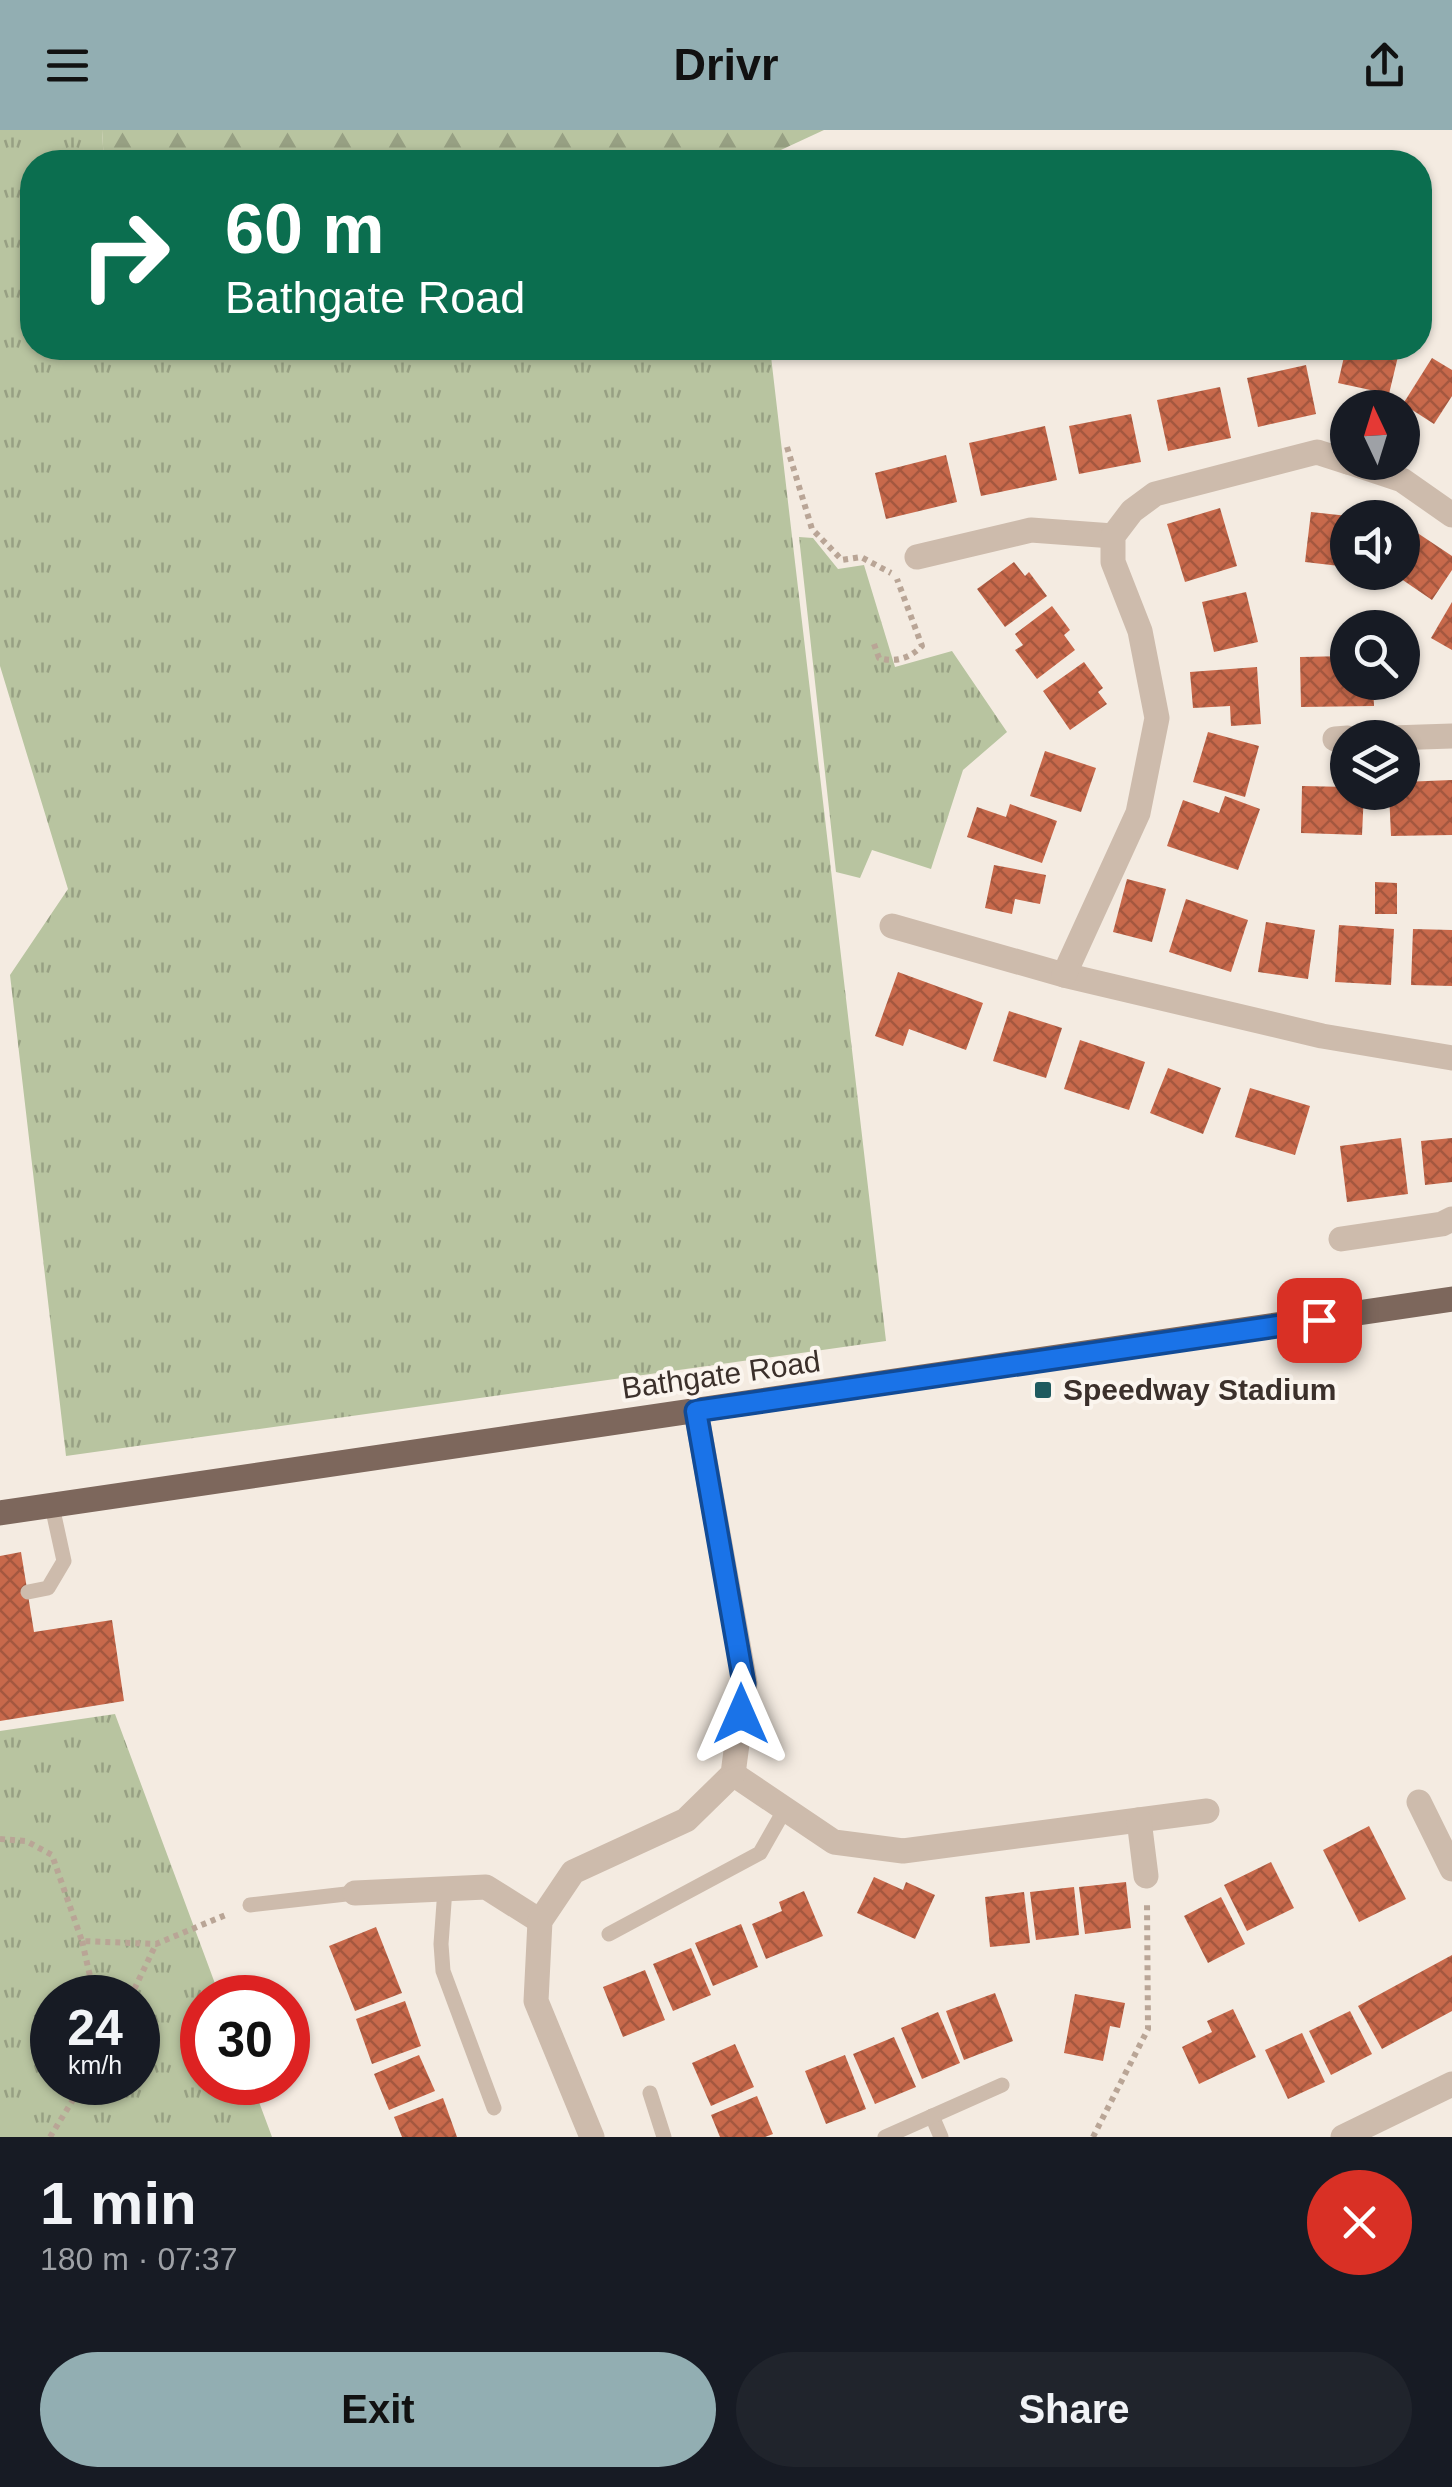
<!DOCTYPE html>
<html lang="en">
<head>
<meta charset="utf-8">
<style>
  :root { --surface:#171b24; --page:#20242c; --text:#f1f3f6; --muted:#9ea1a6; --accent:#92aeb2 }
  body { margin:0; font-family:Helvetica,sans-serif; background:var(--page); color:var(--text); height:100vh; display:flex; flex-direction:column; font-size:38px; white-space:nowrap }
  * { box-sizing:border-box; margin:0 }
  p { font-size:32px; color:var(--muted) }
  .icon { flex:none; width:55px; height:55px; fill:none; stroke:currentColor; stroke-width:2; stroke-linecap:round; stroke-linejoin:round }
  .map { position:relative; height:2007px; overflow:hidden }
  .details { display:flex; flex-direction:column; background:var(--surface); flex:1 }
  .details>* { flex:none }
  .hud { position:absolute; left:20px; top:20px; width:1412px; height:210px; border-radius:40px; box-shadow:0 2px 8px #0004; background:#0b6e4f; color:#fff; overflow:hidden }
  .needle { width:65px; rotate:356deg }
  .fabs { position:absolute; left:1330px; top:260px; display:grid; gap:20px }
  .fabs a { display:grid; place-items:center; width:90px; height:90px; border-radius:50%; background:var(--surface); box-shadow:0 2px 8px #0004; font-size:50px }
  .speed { position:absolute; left:30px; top:1845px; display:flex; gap:20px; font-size:50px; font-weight:700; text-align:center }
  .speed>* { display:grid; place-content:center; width:130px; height:130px; border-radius:50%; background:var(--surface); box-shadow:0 2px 8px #0004; line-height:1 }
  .speed small { font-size:25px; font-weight:400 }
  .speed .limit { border:15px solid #d22; background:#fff; color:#111 }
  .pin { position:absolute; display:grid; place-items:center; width:85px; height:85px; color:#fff; margin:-42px; border-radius:20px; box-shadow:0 5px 15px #0006 }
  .me { position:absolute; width:110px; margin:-55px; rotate:0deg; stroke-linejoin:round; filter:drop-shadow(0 0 8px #0008) }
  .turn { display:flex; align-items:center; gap:35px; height:210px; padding:0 40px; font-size:45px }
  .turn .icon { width:130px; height:130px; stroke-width:2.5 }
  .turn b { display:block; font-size:70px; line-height:85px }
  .round { display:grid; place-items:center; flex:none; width:105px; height:105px; border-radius:52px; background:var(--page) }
  .overview { display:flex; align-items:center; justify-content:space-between; height:170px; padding:0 40px }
  h1 { font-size:60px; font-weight:600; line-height:75px }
  .button { display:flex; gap:20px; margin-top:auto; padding:20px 40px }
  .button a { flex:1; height:115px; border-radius:60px; background:var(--accent); color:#111; font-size:40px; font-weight:600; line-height:115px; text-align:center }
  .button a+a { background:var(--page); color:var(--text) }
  header { display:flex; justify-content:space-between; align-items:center; height:130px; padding:0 40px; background:var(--accent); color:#111; font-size:45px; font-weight:600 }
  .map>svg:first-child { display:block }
</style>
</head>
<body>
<header><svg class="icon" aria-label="menu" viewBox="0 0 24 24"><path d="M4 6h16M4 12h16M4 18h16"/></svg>Drivr<svg class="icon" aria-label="share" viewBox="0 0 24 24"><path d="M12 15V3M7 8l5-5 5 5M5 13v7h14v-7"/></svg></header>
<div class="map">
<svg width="1452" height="2007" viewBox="0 0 1452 2007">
  <defs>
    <pattern id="grass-tufts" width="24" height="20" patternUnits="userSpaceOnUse" patternTransform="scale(2.5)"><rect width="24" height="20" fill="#b8c4a0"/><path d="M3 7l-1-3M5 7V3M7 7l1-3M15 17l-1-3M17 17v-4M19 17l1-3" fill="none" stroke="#97a083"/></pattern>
    <pattern id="forest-firs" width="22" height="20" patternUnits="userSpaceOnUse" patternTransform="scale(2.5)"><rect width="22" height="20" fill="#b8c4a0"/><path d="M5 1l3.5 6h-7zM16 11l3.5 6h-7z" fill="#97a083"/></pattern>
    <pattern id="building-cross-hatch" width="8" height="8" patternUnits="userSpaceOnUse" patternTransform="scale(2.5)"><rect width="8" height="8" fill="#c8694b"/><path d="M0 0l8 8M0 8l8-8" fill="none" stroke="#a4573f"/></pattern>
  </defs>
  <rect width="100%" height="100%" fill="#f4ebe1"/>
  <g fill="url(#grass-tufts)" fill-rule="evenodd">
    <path d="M0,0h102l2,32h-72v186h738l116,993 -820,115 -56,-481 58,-86 -68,-223z"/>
    <path d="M799,407l14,1 25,31 26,-4 31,102 57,-16 55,81 -44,38 -32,99 -59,-19 -12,28 -24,-6z"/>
    <path d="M115,1584l105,283 -18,1v84l50,1 20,54h-272v-406zM52,1868h86v84h-86z"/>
  </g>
  <path fill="url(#forest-firs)" d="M102,0h722l-69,32h-651z"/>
  <g fill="url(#building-cross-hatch)">
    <path d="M1346,218h54l-11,46 -51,-11z"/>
    <path d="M1432,228l20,12v26l-18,28 -31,-20z"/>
    <path d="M1306,235l10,49 -58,13 -11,-49z"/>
    <path d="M1220,257l11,51 -63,13 -11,-51z"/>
    <path d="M1131,284l10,48 -62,12 -10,-48z"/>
    <path d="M1045,296l12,54 -76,16 -12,-53z"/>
    <path d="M946,325l11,47 -71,17 -11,-46z"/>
    <path d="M1220,378l17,58 -52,16 -18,-58z"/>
    <path d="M1311,382l37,4v51l-43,-5z"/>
    <path d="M1416,402l36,24v14l-20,30 -41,-28h11v-20z"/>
    <path d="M1014,432l11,14 4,-4 18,24 -42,31 -28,-38z"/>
    <path d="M1246,462l12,50 -44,10 -12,-50z"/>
    <path d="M1452,472v48l-21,-12z"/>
    <path d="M1052,476l18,24 -6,5 11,15 -38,29 -22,-29 8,-5 -8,-11z"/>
    <path d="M1348,526v26h25l1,24 -73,1 -1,-50z"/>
    <path d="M1084,532l19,26 -5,4 9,12 -37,26 -27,-39z"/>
    <path d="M1257,537l4,57 -30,2 -1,-20 -37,2 -3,-36z"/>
    <path d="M1208,602l51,14 -14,51 -52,-15z"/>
    <path d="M1045,621l51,17 -15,44 -51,-16z"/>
    <path d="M1452,650v55l-61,1 -2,-44h13v-10z"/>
    <path d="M1302,656l46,1v5h16l-2,43 -61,-2z"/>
    <path d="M1225,666l35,13 -22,61 -71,-24 16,-46 36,13z"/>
    <path d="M1010,674l47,17 -15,42 -75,-26 10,-30 29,10z"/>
    <path d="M994,735l52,10 -6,29 -25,-5 -3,15 -27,-6z"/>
    <path d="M1127,749l39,10 -14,53 -39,-10z"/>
    <path d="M1375,752l22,1v31h-22z"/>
    <path d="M1186,769l62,21 -17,52 -62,-20z"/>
    <path d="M1266,792l49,8 -7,49 -50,-7z"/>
    <path d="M1339,795l55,4 -3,56 -56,-3z"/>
    <path d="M1413,799l39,1v56l-41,-1z"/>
    <path d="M898,842l85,31 -17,47 -57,-21 -6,17 -28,-10z"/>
    <path d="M1009,881l53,17 -16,50 -53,-17z"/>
    <path d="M1080,910l65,22 -16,48 -65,-21z"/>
    <path d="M1168,938l53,20 -18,46 -53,-21z"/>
    <path d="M1250,958l60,18 -15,49 -60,-18z"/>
    <path d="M1401,1008l7,56 -61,8 -7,-56z"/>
    <path d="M1452,1008v44l-27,3 -4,-44z"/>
    <path d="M21,1422l13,80 78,-12 12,81 -124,20v-165z"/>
    <path d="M1369,1696l37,73 -47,23 -36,-72z"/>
    <path d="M1271,1732l23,46 -47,23 -23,-46z"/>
    <path d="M874,1747l29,13 3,-8 29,13 -20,44 -58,-26z"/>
    <path d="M1126,1752l5,46 -46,6 -6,-47z"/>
    <path d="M1074,1757l5,48 -43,5 -6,-48z"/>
    <path d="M804,1761l19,45 -57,23 -14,-35 30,-13 -3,-9z"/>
    <path d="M1024,1762l6,51 -40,4 -5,-50z"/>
    <path d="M1221,1767l24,47 -37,19 -24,-47z"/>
    <path d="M741,1794l17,43 -45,19 -18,-43z"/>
    <path d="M376,1797l26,66 -47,18 -26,-65z"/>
    <path d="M691,1818l20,47 -38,16 -20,-47z"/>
    <path d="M1452,1825v56l-70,38 -24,-43z"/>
    <path d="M645,1840l20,50 -42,17 -20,-50z"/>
    <path d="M995,1863l18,48 -49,19 -18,-49z"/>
    <path d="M1075,1864l50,9 -5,25 -10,-2 -7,35 -39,-8z"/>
    <path d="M405,1871l16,45 -49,18 -16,-45z"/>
    <path d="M1233,1879l23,48 -57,27 -17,-37 30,-15 -5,-11z"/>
    <path d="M1350,1881l22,43 -41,21 -22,-44z"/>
    <path d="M938,1882l22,51 -38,16 -21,-51z"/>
    <path d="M1302,1903l23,49 -37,17 -23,-49z"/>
    <path d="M894,1907l22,50 -41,17 -22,-50z"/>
    <path d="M735,1914l19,43 -43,19 -19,-43z"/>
    <path d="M419,1925l16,36 -46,19 -15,-36z"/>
    <path d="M845,1925l21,54 -40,15 -21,-53z"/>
    <path d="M757,1966l16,38 -8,3h-45l-9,-22z"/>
    <path d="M443,1968l14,39h-55l-8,-20z"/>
  </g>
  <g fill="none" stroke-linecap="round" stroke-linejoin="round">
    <g stroke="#b9a596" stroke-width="6" stroke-dasharray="5 5" stroke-linecap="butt">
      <path d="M787,317l25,82 30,31 19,-3 30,16"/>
      <path d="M874,514l5,14c17,5 31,0 43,-12l-25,-67"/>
      <path d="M0,1709l26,2 26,14 30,86 74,3 72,-30"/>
      <path d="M82,1811l13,57"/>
      <path d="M130,1868l26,-54"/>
      <path d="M50,2007l34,-55"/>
      <path d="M1093,2007l55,-108 -1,-127"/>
    </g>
    <g stroke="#cdbbac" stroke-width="15">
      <path d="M28,1462l20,-4 16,-27 -12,-55"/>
      <path d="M445,1759l-4,55 2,27 51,137"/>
      <path d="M250,1775l105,-12"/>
      <path d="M609,1804l151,-81 25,-44"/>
      <path d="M650,1963l14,44"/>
      <path d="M932,1986l9,21"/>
      <path d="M885,2007l117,-52"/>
    </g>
    <g stroke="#cdbbac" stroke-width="25">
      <path d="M1348,332l54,18 50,35"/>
      <path d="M917,427l114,-27 82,6"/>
      <path d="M1391,608l61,-2"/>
      <path d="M1335,609l13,-1"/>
      <path d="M892,796l172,49 258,61 130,22"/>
      <path d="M1064,845l74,-162 19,-95 -17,-87 -27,-69v-26l19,-25 23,-17 162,-42 31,10"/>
      <path d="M1341,1109l101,-15 10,-5"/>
      <path d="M733,1644l101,68 69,9 304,-40"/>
      <path d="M1419,1672l33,67"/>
      <path d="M1139,1690l7,56"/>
      <path d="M355,1763l131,-6 54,34"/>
      <path d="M592,2007l-56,-136 4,-80 33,-49 113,-52 47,-46 12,-91 -49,-272"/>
      <path d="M1343,2007l109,-53"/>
    </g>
    <path stroke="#7d675c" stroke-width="25" d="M0,1383l1452,-214"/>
  </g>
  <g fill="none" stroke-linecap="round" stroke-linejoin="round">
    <defs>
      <path id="route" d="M741,1584l3,-30 -48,-273 623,-91"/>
    </defs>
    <use href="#route" stroke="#114b97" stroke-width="25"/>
    <use href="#route" stroke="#1a73e8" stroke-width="18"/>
  </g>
  <rect fill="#1f5a5e" stroke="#fbf5ee" stroke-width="4" x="1033" y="1250" width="20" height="20" rx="5"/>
  <g text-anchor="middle" stroke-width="8" stroke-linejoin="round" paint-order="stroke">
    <g font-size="30" fill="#3b302b" stroke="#fbf5ee">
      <text transform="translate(721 1245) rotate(-8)" y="10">Bathgate Road</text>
    </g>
    <g font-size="30" font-weight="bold" fill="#3b302b" stroke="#fbf5ee" text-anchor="start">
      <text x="1063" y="1270">Speedway Stadium</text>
    </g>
  </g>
</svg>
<div class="fabs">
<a><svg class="needle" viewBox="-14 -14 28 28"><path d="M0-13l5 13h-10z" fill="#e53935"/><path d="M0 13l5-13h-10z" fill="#9ea1a6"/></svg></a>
<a><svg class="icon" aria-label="sound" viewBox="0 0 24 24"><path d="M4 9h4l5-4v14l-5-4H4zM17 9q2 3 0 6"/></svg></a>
<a><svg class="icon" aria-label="search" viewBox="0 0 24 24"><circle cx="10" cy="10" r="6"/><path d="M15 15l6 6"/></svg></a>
<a><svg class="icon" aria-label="layers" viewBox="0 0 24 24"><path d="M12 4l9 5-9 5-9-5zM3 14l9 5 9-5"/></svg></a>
</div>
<div class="speed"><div>24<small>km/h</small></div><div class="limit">30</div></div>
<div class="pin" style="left:1319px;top:1190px;background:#d93025"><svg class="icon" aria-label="arrive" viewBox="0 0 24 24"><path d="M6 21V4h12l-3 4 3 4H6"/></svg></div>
<svg class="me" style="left:741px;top:1584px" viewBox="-20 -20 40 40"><path d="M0-17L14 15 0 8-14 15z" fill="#1a73e8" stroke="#fff" stroke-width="4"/></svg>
<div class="hud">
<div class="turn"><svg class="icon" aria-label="right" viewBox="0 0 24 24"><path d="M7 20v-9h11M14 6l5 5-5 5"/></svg><div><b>60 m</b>Bathgate Road</div></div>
</div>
</div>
<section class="details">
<div class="overview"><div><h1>1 min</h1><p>180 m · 07:37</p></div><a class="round" style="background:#d93025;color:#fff"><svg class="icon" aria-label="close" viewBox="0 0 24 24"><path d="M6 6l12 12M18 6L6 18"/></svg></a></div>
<div class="button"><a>Exit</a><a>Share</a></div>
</section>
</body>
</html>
